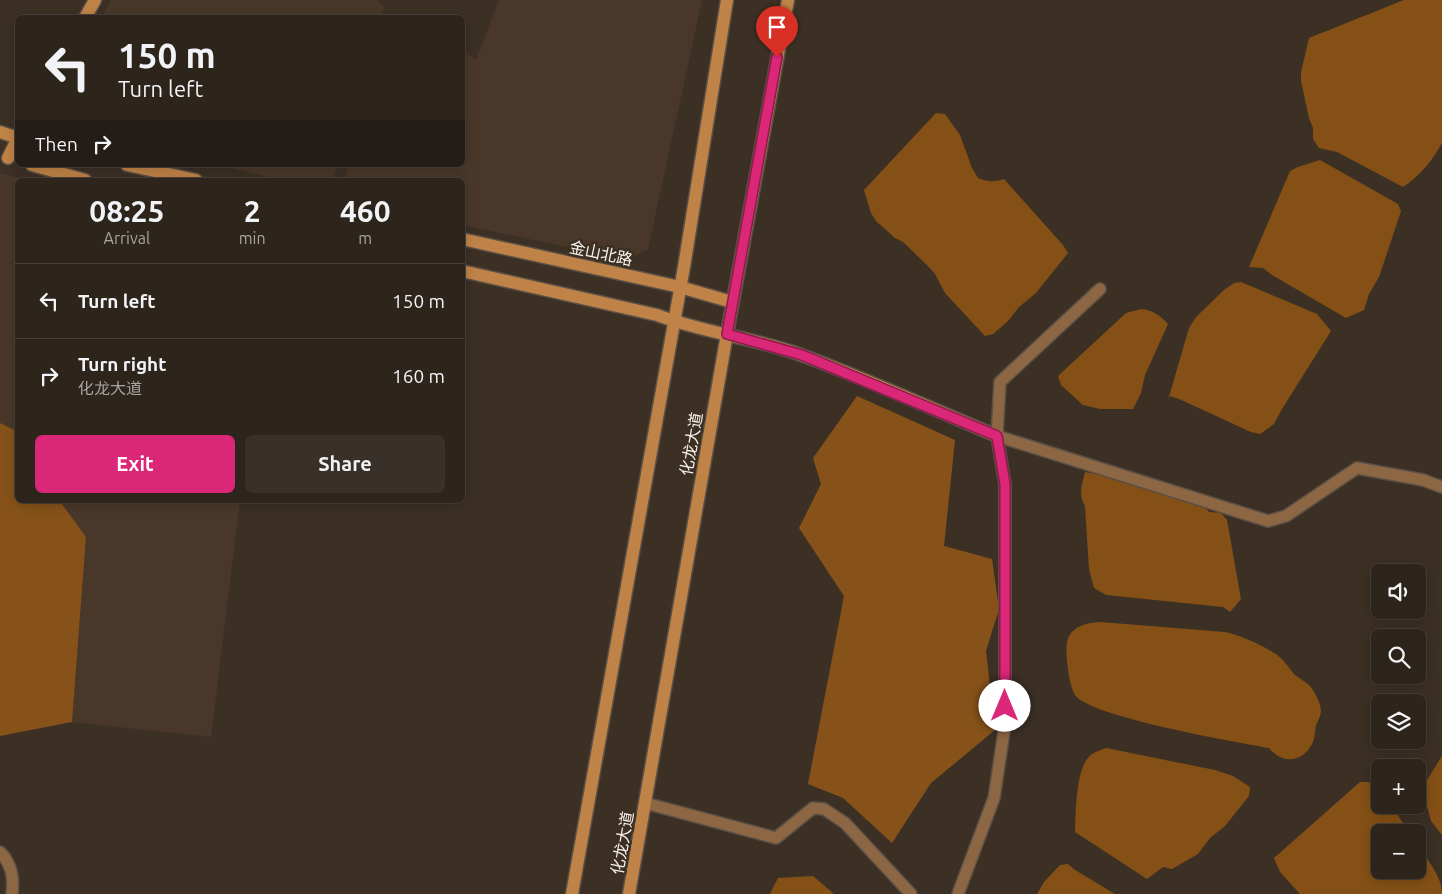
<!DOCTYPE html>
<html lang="en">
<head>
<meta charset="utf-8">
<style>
  :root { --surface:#2d241c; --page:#393029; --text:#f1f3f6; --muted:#a7a4a3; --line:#48413b; --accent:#db2777 }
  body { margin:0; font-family:Ubuntu,"Noto Sans SC",sans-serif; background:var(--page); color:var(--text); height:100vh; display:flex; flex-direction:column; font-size:19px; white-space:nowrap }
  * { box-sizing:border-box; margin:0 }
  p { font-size:16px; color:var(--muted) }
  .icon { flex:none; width:28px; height:28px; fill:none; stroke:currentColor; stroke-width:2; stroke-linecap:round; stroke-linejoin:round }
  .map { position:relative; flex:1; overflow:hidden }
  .panel { position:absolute; left:15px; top:178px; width:450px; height:325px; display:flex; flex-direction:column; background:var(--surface); border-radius:8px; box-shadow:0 2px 12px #0003,0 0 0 1px var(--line) }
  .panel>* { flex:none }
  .banner { position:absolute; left:15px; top:15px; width:450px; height:152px; border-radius:8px; box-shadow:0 2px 12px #0003,0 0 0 1px var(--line); background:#2d241c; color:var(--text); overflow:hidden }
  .buttons { position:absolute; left:1371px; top:564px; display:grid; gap:10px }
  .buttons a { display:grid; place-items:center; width:55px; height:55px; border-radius:8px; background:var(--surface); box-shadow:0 2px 12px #0003,0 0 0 1px var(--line); font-size:25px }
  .pin { position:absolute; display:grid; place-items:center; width:42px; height:42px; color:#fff; margin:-51px -21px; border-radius:50% 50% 50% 0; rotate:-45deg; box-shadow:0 0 5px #0007 }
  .pin .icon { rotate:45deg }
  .me { position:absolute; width:55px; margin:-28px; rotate:0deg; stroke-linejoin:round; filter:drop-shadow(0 0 4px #0008) }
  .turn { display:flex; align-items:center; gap:18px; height:105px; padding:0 20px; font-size:22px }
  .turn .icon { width:65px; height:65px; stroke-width:2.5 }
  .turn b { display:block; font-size:35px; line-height:42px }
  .then { display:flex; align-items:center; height:48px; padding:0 20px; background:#0003; gap:10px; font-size:19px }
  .eta { display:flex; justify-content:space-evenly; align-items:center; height:85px; text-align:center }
  .eta b { font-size:30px; font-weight:700; line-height:35px }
  .cta { display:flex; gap:10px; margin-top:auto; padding:10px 20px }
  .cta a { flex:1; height:58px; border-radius:8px; background:var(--accent); color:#fff; font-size:20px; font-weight:700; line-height:58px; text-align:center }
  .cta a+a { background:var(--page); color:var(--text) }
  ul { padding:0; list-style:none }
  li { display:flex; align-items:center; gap:15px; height:75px; padding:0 20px; border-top:1px solid var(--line) }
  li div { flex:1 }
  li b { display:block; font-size:19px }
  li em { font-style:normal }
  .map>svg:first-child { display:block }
</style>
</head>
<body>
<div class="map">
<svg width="1442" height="894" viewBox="0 0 1442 894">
  <rect width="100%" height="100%" fill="#3c3025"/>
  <g fill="#493829">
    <path d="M111,0h265l8,6 -3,12 -279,-1z"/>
    <path d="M499,0h203l-54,249 -20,11 -165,-35 -1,-45h-118l4,-15h114l1,-114 13,9z"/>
    <path d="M220,165h118l-5,15h-53z"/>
    <path d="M0,173l25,7h-7l-1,251 -17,-8z"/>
    <path d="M59,500h181l-29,237 -139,-15 14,-185z"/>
  </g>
  <g fill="#865219">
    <path d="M857,396l98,44 -11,106 48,13 7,50 -13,42 9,79 -64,53 -39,60 -49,-45 -35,-14 36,-188 -45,-68 22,-44 -8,-26z"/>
    <path d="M0,423l17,8 1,69h41l27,37 -14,185 -72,14z"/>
  </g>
  <g fill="#845016">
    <path d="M1404,0h38v143c-10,18 -21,32 -39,44l-66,-35 -18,-4 -6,-9v-11l-4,-10 -8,-37v-9l8,-34z"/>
    <path d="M936,113l9,1 15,21 12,33 6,10c9,4 16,4 26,1l59,66 5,8 -32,40 -17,14 -11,14 -15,13 -8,2 -40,-43 -10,-19 -6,-7 -26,-25 -8,-4 -19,-17 -5,-8 -7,-23z"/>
    <path d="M1320,160l78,44 3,7 -22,66 -10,17 -5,16 -18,8 -74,-43 -9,-7 -14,-1 41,-96 8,-4z"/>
    <path d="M1241,282l76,32 14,17 -49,78 -8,15 -14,10 -9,-2 -72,-33 -9,-3 -2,4 21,-72 7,-11 28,-27 10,-7z"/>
    <path d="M1141,309c11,1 19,6 27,15l-23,51 -4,18 -8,16h-33l-17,-4 -22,-20 -3,-9 68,-63z"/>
    <path d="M1085,472c36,7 100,10 124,40l12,1 6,7 14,79 -11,13 -7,-5 -117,-12 -12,-7 -5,-19 -4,-63c-7,-12 -3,-21 0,-34z"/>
    <path d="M1100,622l125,10c15,3 37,13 49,21 9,5 14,14 21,22 5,4 11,7 15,11 5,6 11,18 11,25 0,4 -3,10 -5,14 -1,6 -1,13 -4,19 -10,19 -30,20 -43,4 -33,-6 -179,-31 -194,-53 -6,-10 -10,-41 -8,-53 4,-16 19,-19 33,-20z"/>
    <path d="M1106,748l109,22 18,6 17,11 -1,9 -24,30 -15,12 -12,16 -26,15 -9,-2 -16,12 -72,-47c1,-19 0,-66 17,-78 4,-3 10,-4 14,-6z"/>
    <path d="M1442,756v79l-11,-14 -9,-33z"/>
    <path d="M1360,782h8l12,7v16h11l18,27h-29v38h38v-25c9,15 24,31 24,49h-142l-20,-22 -6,-14z"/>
    <path d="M1068,864l7,6 40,24h-78l7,-12 16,-17z"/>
    <path d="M813,876l21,18h-64l8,-16z"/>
  </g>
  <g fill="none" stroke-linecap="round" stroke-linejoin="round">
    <defs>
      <g id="street">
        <path d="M997,436l271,85 18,-5 71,-48 66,12 19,7"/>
        <path d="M645,803l131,35 37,-30 11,1 21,14 66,71"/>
        <path d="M0,852c12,12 14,26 12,42"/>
        <path d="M958,894l36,-96 11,-73v-241l-8,-48 3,-54 100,-93"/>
      </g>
      <g id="secondary">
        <path d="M85,18l10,-18"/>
        <path d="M0,132l18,6"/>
        <path d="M8,158l10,-20"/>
        <path d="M32,165l53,15"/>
        <path d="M127,165l69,15"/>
        <path d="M462,239l218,48 52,15"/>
        <path d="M462,271l195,44c47,18 99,23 147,41 65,24 129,53 193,80"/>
        <path d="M572,894l112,-627 43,-267"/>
        <path d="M629,894l98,-560 61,-334"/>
      </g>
    </defs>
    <use href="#street" stroke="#5a4f45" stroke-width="14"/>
    <use href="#secondary" stroke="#5a4f45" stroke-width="15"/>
    <use href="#street" stroke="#8d6743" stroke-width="11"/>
    <use href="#secondary" stroke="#c08347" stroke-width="12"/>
  </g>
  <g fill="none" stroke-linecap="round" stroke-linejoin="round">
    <defs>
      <path id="route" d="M777,57l-50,277 75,21 195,81 8,48v222"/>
    </defs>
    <use href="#route" stroke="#8e194d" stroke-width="12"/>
    <use href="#route" stroke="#db2777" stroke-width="9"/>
  </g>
  <g text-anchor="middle" stroke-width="5" stroke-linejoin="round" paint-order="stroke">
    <g font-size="16" fill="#f9f1ea" stroke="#3c3025">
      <text transform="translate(601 253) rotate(12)" y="6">金山北路</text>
      <text transform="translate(691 444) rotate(-80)" y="6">化龙大道</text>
      <text transform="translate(622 843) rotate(-80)" y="6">化龙大道</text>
    </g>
  </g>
</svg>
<div class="buttons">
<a><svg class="icon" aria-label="sound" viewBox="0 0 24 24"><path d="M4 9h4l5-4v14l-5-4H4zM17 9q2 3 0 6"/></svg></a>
<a><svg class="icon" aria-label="search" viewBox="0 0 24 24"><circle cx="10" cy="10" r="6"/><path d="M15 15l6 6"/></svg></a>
<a><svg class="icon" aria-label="layers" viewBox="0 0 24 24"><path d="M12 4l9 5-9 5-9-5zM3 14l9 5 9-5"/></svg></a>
<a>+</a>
<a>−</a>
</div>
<div class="pin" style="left:777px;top:57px;background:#d93025"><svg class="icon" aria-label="arrive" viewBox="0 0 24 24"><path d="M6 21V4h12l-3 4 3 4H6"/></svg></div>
<svg class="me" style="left:1005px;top:706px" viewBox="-20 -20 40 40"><circle r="19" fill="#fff"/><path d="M0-13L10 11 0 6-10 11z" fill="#db2777"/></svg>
<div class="banner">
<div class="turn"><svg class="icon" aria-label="left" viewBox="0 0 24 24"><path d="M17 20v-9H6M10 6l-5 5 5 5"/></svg><div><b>150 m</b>Turn left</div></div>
<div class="then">Then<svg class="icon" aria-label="right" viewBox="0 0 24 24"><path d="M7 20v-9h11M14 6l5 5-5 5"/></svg></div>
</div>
<section class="panel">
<div class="eta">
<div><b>08:25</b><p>Arrival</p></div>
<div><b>2</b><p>min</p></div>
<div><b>460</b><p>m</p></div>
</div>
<ul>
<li><svg class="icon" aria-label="left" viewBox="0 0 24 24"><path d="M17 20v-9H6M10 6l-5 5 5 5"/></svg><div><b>Turn left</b></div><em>150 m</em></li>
<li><svg class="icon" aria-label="right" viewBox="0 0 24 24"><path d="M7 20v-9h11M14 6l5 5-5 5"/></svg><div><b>Turn right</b><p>化龙大道</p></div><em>160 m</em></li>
</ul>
<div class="cta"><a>Exit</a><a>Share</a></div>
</section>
</div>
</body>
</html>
